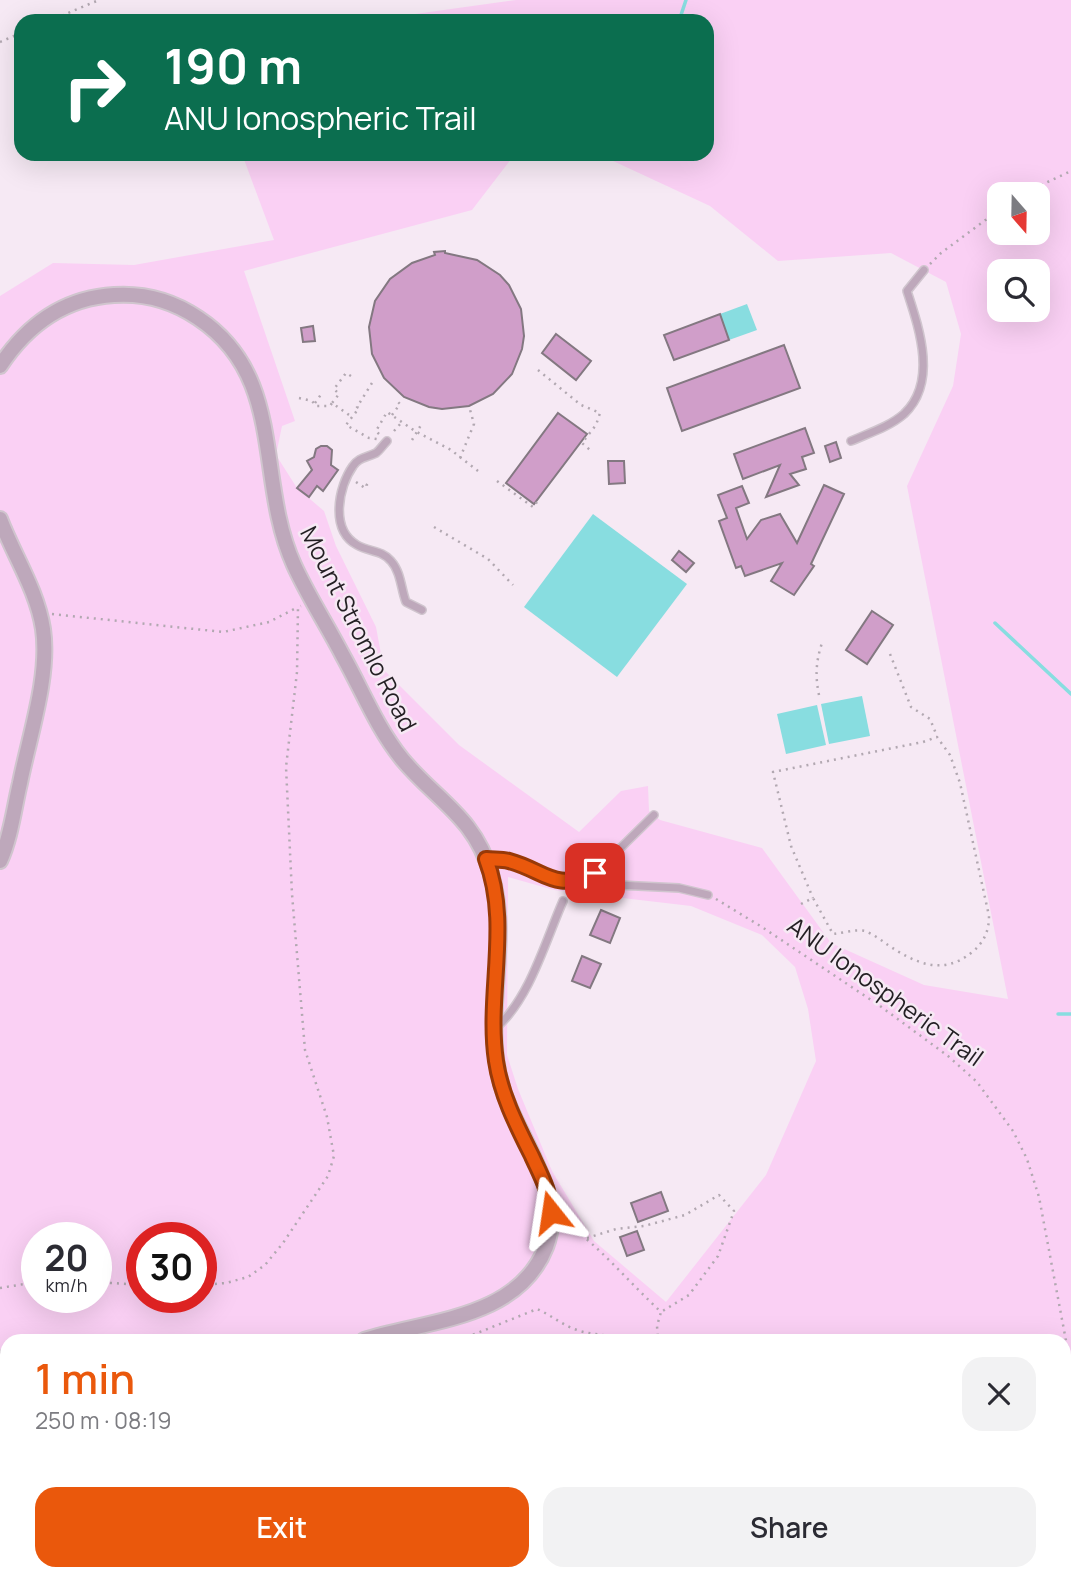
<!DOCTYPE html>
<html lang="en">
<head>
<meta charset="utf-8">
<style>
  :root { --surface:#fff; --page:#f2f2f3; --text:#2b2b33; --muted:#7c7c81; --accent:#ea580c }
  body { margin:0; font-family:Manrope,sans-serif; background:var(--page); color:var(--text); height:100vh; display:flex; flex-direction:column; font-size:26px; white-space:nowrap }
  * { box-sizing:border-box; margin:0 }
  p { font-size:23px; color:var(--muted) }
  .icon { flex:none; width:38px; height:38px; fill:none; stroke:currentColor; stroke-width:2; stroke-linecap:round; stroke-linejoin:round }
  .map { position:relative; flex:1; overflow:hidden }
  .sheet { position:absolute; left:0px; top:1334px; width:1071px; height:247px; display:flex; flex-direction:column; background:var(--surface); border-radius:21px 21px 0 0; box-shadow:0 7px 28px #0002 }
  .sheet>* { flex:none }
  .hud { position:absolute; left:14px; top:14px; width:700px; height:147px; border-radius:21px; box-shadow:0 7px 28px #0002; background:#0b6e4f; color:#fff; overflow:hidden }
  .needle { width:46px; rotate:160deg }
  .buttons { position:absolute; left:987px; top:182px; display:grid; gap:14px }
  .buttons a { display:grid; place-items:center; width:63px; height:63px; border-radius:14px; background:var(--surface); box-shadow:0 7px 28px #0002; font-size:35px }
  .speed { position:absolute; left:21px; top:1222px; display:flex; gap:14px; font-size:35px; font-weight:700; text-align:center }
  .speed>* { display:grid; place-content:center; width:91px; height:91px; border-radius:50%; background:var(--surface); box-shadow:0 7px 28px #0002; line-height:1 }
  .speed small { font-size:18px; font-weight:400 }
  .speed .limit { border:10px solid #d22; background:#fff; color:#111 }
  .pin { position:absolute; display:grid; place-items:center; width:60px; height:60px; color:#fff; margin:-30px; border-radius:14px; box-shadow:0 4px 10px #0006 }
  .me { position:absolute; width:77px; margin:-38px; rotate:345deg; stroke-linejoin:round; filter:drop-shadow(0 0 5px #0008) }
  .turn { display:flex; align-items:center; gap:24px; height:147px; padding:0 35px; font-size:32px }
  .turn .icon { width:91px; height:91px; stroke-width:2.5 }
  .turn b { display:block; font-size:49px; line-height:60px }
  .round { display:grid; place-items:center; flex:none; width:74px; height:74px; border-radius:21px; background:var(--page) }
  .summary { display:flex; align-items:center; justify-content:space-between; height:119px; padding:0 35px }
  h1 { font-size:42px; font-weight:600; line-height:52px; color:var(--accent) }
  .cta { display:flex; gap:14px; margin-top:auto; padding:14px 35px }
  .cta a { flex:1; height:80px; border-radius:21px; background:var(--accent); color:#fff; font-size:28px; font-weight:600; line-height:80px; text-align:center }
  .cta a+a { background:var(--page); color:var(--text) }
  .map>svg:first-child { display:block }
</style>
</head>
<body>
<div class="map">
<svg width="1071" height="1580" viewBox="0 0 1071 1580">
  <rect width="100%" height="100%" fill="#f6e9f4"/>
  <path fill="#fad0f4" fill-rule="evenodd" d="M516,0h555v1580h-741l-9,-4 -7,4h-314v-1284l53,-33 81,2 140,-25 -32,-86h273l-43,56 -228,61 51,150 -13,5 -6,29 21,33 27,23 12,35 40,81 8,43 75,75 120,87 42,-41 27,-5 1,25 11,9 102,28 69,95 93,42 84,14 -101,-513 46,-100 8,-52 -15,-52 -55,-29 -113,8 -68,-55 -112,-52h109v-133h-342zM999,194h39v39h-39zM999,271h39v39h-39zM508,877l46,13 137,16 71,29 33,32 13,42 8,52 -50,114 -100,127 -72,-61 -42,-70 -34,-82 -11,-34zM37,1237h59v60h-59zM142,1237h59v60h-59zM7,1340h1057v233h-1057z"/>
  <g fill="#88dde0">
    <path d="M747,304l10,26 -28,10 -9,-26z"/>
    <path d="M593,514l94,70 -70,93 -93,-70z"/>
    <path d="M862,696l8,40 -41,8 -8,-40z"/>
    <path d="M817,705l9,40 -40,9 -9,-40z"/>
  </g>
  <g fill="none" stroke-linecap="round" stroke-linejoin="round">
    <g stroke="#88dde0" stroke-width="3.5">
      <path d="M679,21l7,-21"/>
      <path d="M995,623l76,71"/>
      <path d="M1058,1014h13"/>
    </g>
  </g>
  <g fill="#d09ec9" stroke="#837881" stroke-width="2">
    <path d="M445,251v2l32,7 23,15 9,10 12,24 3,27 -2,13 -10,25 -19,20 -24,12 -27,3 -13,-2 -25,-10 -20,-19 -12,-24 -3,-27 6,-26 15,-22 22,-16 23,-8 -1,-3z"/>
    <path d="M720,314l9,26 -55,20 -10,-25z"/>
    <path d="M313,326l2,15 -12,1 -2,-14z"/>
    <path d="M556,334l35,27 -15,19 -34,-27z"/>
    <path d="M784,345l16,43 -118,43 -15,-43z"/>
    <path d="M558,413l29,21 -53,70 -28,-21z"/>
    <path d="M805,428l9,25 -12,4 4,12 -16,5 9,11 -33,12 14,-32 -37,14 -9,-25z"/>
    <path d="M836,442l5,16 -11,4 -5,-16z"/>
    <path d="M321,446h6l5,4 -1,15 7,5 -15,21 -6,-5 -8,11 -12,-9 15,-18 -5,-9 7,-4 2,-8z"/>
    <path d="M608,461h16l1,22 -16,1z"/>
    <path d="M824,485l20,9 -33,70 3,2 -20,29 -23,-14 11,-18 -37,13 -4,-10 -5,2 -17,-47 8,-3 -9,-23 24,-9 7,17 -13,5 11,31 14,-19 19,-6 17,29z"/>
    <path d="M679,551l15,12 -8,9 -14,-12z"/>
    <path d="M872,611l21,14 -26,39 -21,-14z"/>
    <path d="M601,910l19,8 -10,25 -20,-8z"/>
    <path d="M582,956l19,8 -11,24 -18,-7z"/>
    <path d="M661,1192l7,19 -30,11 -7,-19z"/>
    <path d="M637,1231l7,19 -17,6 -7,-19z"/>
  </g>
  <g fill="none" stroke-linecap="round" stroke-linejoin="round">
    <defs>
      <g id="service">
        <path d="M387,441c-4,4 -7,9 -11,12 -10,5 -17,4 -23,13 -15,21 -23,64 4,79 12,7 25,5 34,16 10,11 10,28 15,41l16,8"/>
        <path d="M851,441c18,-8 38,-14 53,-27 34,-32 15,-86 3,-123l17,-21"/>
        <path d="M486,859l22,2 39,17 26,3 22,-8 59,-58"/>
        <path d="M595,873l23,12 61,3 29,7"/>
        <path d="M496,1028c34,-30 49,-86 67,-127"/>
      </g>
      <g id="minor">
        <path d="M0,366c27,-41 64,-68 114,-71 30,-2 59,6 84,23 89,59 57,161 96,247 14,31 33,60 49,91 19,34 34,72 59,103 34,41 73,58 89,115 21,68 -10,143 11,213 15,50 65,106 44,160 -28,72 -118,73 -182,93"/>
        <path d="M0,519c14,37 37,71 43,110 7,47 -14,108 -23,154 -6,25 -9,54 -20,78"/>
        <path d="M0,1359l7,-2"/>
        <path d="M0,1547l7,17"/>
        <path d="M11,1573l3,7"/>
      </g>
    </defs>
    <use href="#service" stroke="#d0c5ce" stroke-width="10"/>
    <use href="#minor" stroke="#d0c5ce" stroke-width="18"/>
    <g stroke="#b2a8b1" stroke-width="2.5" stroke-dasharray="2 5" stroke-linecap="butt">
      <path d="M49,21l50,-21"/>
      <path d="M0,42l21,-9"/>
      <path d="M1022,194l49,-23"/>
      <path d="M930,264l11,-11 58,-43"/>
      <path d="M538,370l43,35 19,8 -4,12 -14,18 8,7"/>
      <path d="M351,376l-5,-3 -12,16 5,5 -7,9 20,14"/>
      <path d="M372,383l-15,24 2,1 -13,17 23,13 8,1"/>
      <path d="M299,398l13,3 4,5h14l2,-3"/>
      <path d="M315,403l7,-10"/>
      <path d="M392,415l8,-11 -2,-2"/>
      <path d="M394,431l8,-9"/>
      <path d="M379,434l-3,-3 11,-19 28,19 36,19 27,21"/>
      <path d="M412,440l9,-15"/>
      <path d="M460,458l14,-34 -5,-18"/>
      <path d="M497,481l36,26 4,-5"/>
      <path d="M356,482l9,6 2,-3 -2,-1"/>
      <path d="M434,527l54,32 25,26"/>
      <path d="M52,614l171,18 46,-10 29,-15"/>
      <path d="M890,654l21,53 19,12 7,17"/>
      <path d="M819,695c-4,-19 -3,-34 3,-52"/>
      <path d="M716,899l46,28 118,79 68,50 29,26 36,49 14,28 12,38 31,165 -1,66 -5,64"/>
      <path d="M801,904l12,-6 20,36c10,-1 22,-5 32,-3 8,3 16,9 23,14 27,18 54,31 83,8 13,-10 18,-22 18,-37l-29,-133 -10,-28 -13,-18 -14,5 -150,30 18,74 22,52"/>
      <path d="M565,1222c35,25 64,60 96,90l-4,14 1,14"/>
      <path d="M587,1238l29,-9 28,-3 41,-11 34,-20 15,16 -16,45 -29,39 -28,17"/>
      <path d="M96,1282l46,3"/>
      <path d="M201,1285l25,-2 22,-6 17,-12 18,-22 45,-67 6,-20 -7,-39 -22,-67 -13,-156 -6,-127 11,-95 1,-65 3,-1"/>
      <path d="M0,1288l37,-6"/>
      <path d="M460,1340l77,-31c14,6 25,16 40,21 17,6 35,4 51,10"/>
      <path d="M1064,1516l7,-1"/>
      <path d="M1064,1521l7,33"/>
      <path d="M714,1573l2,7"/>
      <path d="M982,1573l9,7"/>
      <path d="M411,1580l3,-7"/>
      <path d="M1043,1580l3,-7"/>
    </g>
    <use href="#service" stroke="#bea8bb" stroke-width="7"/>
    <use href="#minor" stroke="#bea8bb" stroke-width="14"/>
  </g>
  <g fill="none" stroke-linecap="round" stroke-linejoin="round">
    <defs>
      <path id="route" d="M551,1212c-1,-21 -11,-38 -19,-56 -15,-30 -31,-61 -36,-95 -10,-67 15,-137 -10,-202 7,1 16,0 23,2 37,10 44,31 86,12"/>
    </defs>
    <use href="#route" stroke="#983908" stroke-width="18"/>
    <use href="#route" stroke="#ea580c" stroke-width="12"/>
  </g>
  <g text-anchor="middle" stroke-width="5" stroke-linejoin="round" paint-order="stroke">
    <g font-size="24" fill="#231f23" stroke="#f6e9f4">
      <text transform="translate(358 629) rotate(63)" y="8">Mount Stromlo Road</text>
      <text transform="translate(885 992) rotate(36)" y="8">ANU Ionospheric Trail</text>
    </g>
  </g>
</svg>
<div class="buttons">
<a><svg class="needle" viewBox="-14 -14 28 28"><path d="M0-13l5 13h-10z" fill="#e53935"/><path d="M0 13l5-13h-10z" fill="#7c7c81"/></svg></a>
<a><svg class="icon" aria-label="search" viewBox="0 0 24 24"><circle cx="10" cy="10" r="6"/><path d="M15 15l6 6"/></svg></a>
</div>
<div class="speed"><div>20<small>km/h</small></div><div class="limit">30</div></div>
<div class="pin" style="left:595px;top:873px;background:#d93025"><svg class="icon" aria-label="arrive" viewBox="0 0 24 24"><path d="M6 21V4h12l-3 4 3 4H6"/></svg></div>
<svg class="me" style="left:551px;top:1212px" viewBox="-20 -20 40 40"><path d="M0-17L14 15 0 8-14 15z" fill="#ea580c" stroke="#fff" stroke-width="4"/></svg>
<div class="hud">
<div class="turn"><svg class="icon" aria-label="right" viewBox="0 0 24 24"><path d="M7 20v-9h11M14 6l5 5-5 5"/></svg><div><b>190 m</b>ANU Ionospheric Trail</div></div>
</div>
<section class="sheet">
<div class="summary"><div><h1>1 min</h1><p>250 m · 08:19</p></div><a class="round"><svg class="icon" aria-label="close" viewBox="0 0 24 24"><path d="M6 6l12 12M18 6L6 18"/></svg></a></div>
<div class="cta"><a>Exit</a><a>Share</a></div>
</section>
</div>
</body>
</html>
